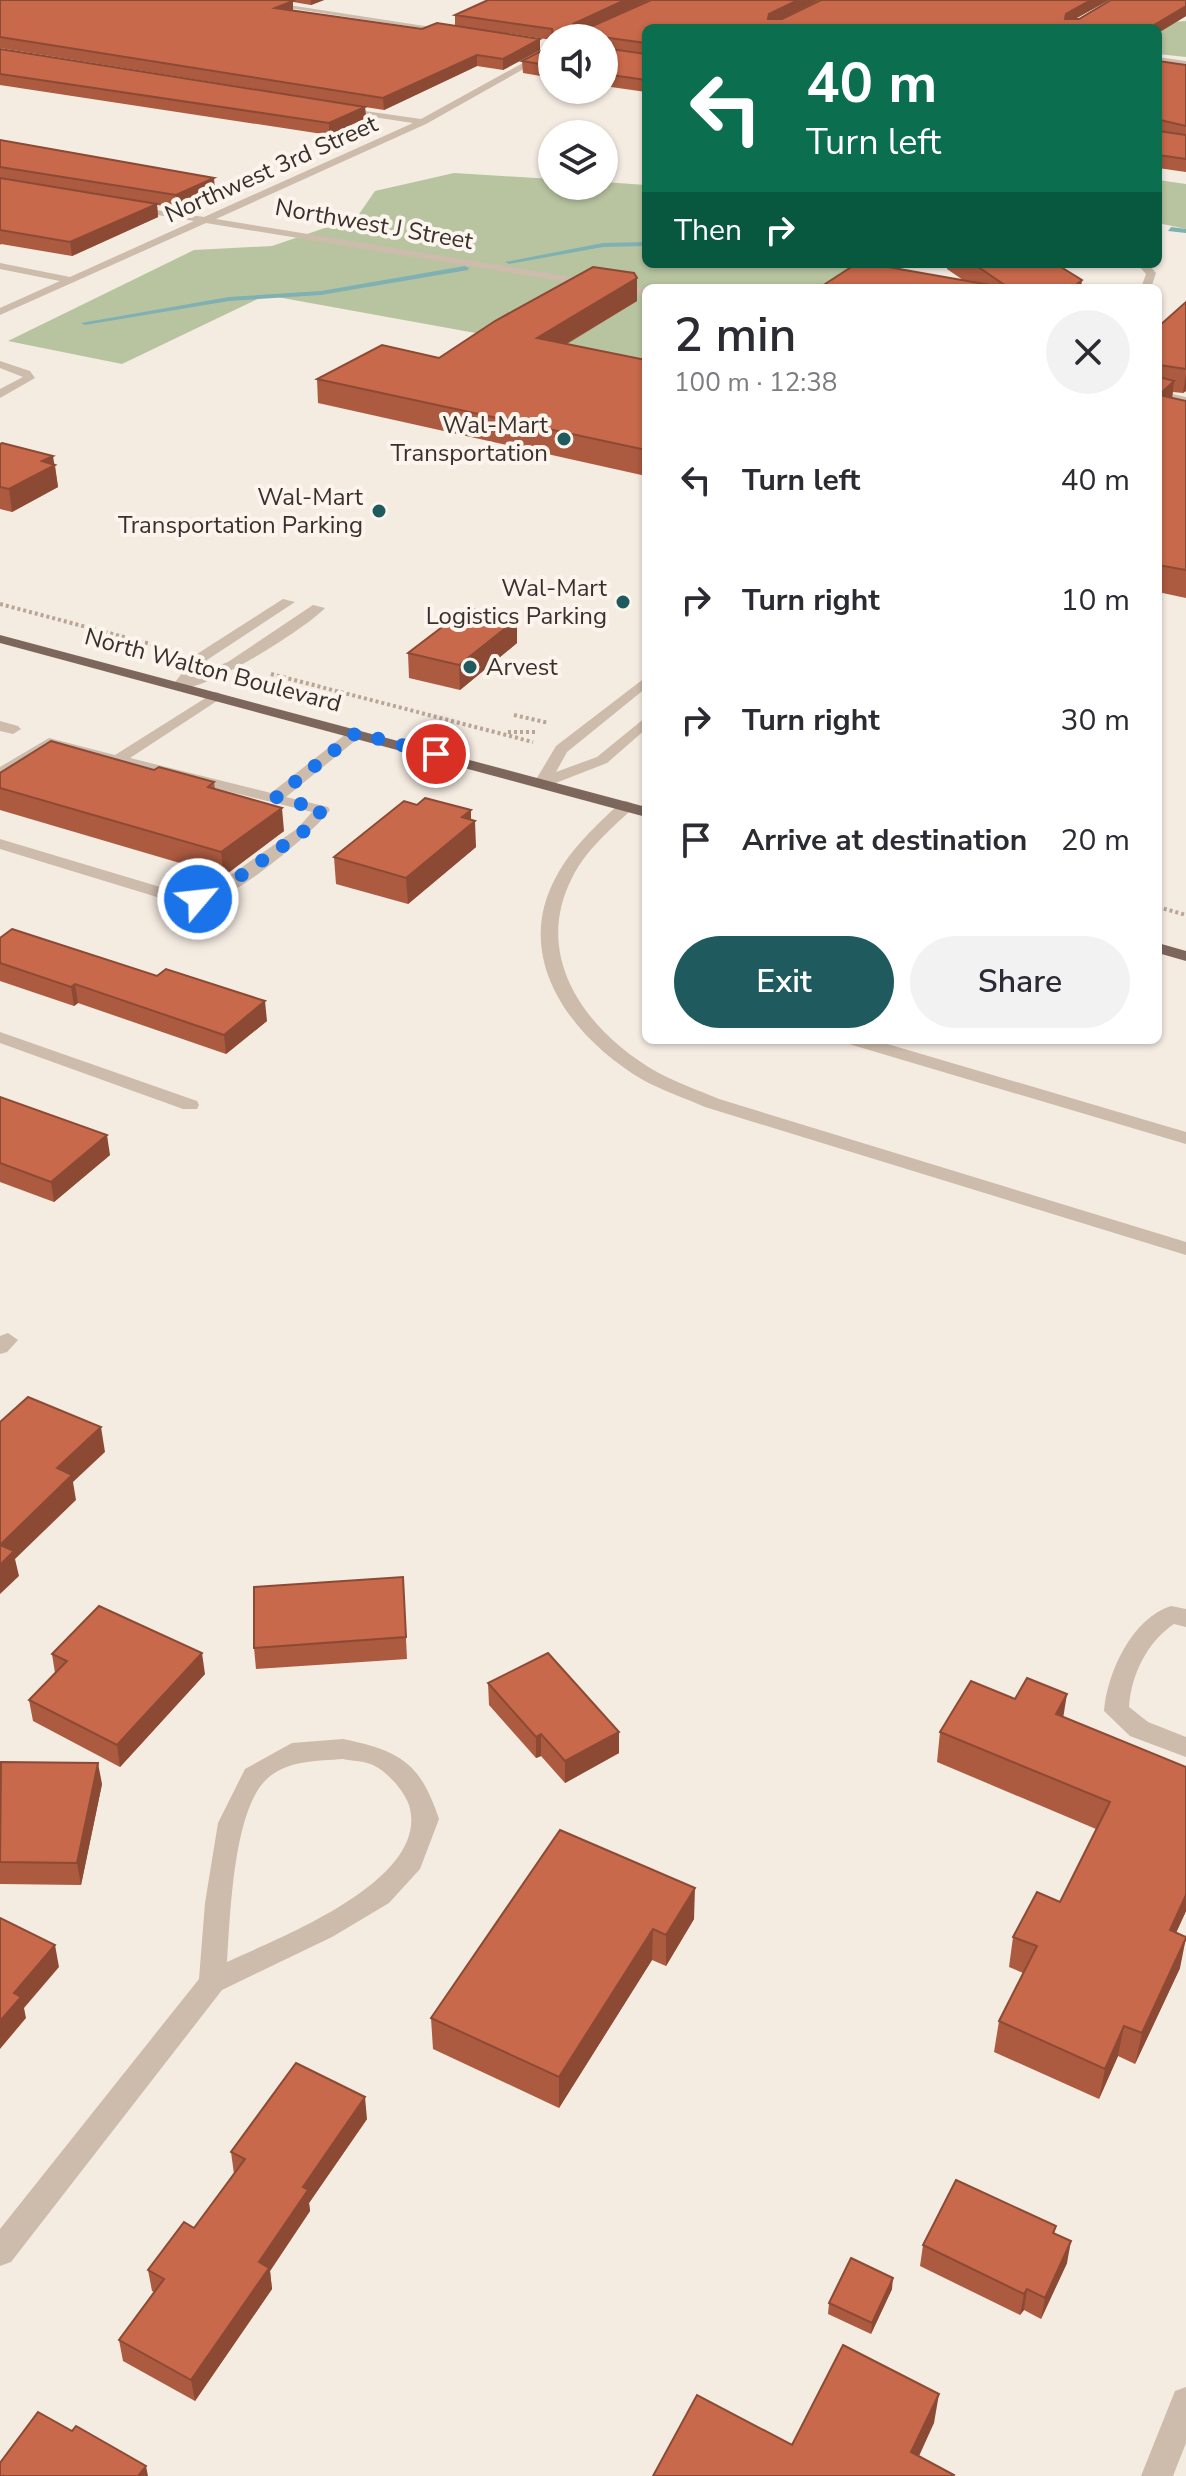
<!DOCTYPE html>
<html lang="en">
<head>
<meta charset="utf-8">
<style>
  :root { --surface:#fff; --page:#f2f2f3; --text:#2b2b33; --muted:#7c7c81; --accent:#1f5a5e }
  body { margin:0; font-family:"Nunito Sans",sans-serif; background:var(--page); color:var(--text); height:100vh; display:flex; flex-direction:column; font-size:30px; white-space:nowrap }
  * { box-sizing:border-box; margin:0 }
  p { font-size:26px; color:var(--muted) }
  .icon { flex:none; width:44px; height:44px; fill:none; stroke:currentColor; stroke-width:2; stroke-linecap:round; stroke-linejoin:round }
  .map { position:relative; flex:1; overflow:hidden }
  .drawer { position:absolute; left:642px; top:284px; width:520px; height:760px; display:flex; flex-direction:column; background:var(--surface); border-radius:12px; box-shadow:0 2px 6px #0004 }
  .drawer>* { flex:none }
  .banner { position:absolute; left:642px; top:24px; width:520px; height:244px; border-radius:12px; box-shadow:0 2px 6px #0004; background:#0b6e4f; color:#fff; overflow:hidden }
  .tools { position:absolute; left:538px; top:24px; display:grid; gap:16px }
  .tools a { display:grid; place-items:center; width:80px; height:80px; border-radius:50%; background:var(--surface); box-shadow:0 2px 6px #0004; font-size:40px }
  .pin { position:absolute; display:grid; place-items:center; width:68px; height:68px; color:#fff; margin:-34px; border:4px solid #fff; border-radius:50%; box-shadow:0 2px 8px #0007 }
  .me { position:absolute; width:88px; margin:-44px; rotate:62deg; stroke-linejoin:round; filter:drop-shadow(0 0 6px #0008) }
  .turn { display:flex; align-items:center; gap:28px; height:168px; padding:0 32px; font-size:36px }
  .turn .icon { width:104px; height:104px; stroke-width:2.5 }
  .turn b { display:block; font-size:56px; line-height:68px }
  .then { display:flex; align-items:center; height:76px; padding:0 32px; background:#0003; gap:16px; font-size:30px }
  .round { display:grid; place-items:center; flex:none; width:84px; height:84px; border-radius:42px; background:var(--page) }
  .head { display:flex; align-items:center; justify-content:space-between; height:136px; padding:0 32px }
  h1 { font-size:48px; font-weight:600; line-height:60px }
  .button { display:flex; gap:16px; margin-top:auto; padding:16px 32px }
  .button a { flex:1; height:92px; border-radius:48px; background:var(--accent); color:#fff; font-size:32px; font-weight:600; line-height:92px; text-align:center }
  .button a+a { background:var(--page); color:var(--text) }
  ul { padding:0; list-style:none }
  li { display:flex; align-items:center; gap:24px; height:120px; padding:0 32px }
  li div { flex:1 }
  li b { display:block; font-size:30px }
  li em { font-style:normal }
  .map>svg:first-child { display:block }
</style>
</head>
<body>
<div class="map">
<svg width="1186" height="2476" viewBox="0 0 1186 2476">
  <rect width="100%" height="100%" fill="#f4ebe1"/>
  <g fill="#b8c4a0">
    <path d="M1186,21v36l-28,-3v-26h-71z"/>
    <path d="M454,173l98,6v7h52v-4l42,3v79h256l-41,24h-215v76l-380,-69 -144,69 -114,-23 186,-91 78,-4 85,-29 18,-26z"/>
    <path d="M1158,180l28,4v45l-28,-6z"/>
  </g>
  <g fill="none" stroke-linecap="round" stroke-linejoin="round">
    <g fill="#7fb0b2" fill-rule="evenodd">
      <path d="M1171,227l15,2v4l-18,-2z"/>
      <path d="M646,242v4l-43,1 -94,17 -4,-2 98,-19z"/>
      <path d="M465,266l4,2 -1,2 -147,25 -92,6 -144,24 -4,-2 148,-26 92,-6z"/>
    </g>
    <g stroke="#b9a596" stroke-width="4" stroke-dasharray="3 3" stroke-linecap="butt">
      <path d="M0,604l173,46"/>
      <path d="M271,674l262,68"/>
      <path d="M514,715l35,8"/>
      <path d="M508,732h30"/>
      <path d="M1158,907l28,8"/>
    </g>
    <g fill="#cdbbac" fill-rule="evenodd">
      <path d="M236,0h20l201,31 -4,2z"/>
      <path d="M552,47v6l-126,71 -210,95 430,70v6l-440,-72 -206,92v-7l60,-27 -60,-12v-6l70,14 124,-56 -61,-10 -4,-5 75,11 209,-94 -73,-11 -3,-5 84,12z"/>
      <path d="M1158,57l28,4v6l-28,-4z"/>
      <path d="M1137,264h11l8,9 -5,15h-10l5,-14z"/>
      <path d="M0,361l30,10 5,7 -35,20v-9l23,-12 -23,-9z"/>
      <path d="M1158,391l28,6v8l-28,-6z"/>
      <path d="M283,599l12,3 -88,58 -11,14 32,-12 85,-57 12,3c-21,22 -123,86 -151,81l-2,-3 25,-32z"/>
      <path d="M646,677v11l-79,64 -11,20 41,-15 49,-40v12l-39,34 -59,23h-12l-2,-3 22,-37z"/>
      <path d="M215,692l5,1v6l-90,59 141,35 80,-63h10v6l-75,61 42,10 2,3c-18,24 -84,77 -111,88 -16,7 -32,7 -49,3l-170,-52v-10l177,53 20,2 12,-4 89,-62 14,-16 -261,-64 -51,31v-12l49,-29 66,17z"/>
      <path d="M0,721l18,5 3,3 -8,5 -13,-3z"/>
      <path d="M626,801l6,2v6c-22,21 -47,42 -60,69 -41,80 16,155 85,194 20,11 41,18 62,27l467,143v13l-481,-148c-20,-9 -42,-16 -62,-27 -70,-41 -132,-121 -87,-203 15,-29 41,-52 64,-74z"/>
      <path d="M0,1032l197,69 2,4 -2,4h-14l-183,-66z"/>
      <path d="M846,1040h28l312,92v12l-337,-100z"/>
      <path d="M8,1333l10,7 -11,12 -7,2v-18z"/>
      <path d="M1171,1606l15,3v18l-12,-3c-27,18 -43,51 -45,83l19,15 38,15v20l-56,-21 -26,-25c3,-38 28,-93 67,-105z"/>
      <path d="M343,1739c57,12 77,23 96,80l-19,50 -31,34 -57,34 -110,53 -211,272 -11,4v-37l199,-250 6,-76 13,-80 27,-54 47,-26zM343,1759c9,2 22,2 30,6 15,7 31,26 36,40 23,75 -131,133 -182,157 3,-45 6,-144 36,-179 20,-23 53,-22 80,-24z"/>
      <path d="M1186,2387v56l-13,33h-32l34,-85z"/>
    </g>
    <g fill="#7d675c" fill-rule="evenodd">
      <path d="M0,635l646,172v10l-646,-174z"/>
      <path d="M1158,943l28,8v10l-28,-8z"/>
    </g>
  </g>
  <g fill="#ac5a40">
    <path d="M0,0h324l-13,5 -18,-3v9l129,18 33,-3v-11l33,-15h161l-63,29 233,-29 -39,19 41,-19h288l-34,19 111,-3 -28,17v-5h-512v64l-42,-6v-48h-52v2l-66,-10 54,9v11l-37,20 -26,-4 -93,44 -19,-3 1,11 -37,17 -329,-50v-36l291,46 -291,-47z"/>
    <path d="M552,45v33l-29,-5 -1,-12z"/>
    <path d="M1158,61l28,4v107l-28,-4z"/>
    <path d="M0,140l215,51 -38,17 -20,-3 1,12 -86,39 -71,-12 -1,1z"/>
    <path d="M947,264h109l25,24h-262l144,-8 -16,-11z"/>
    <path d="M637,278v23l-70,43 79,16v116l-328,-73 -1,-24 122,-21z"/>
    <path d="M1186,302v89l-3,2 -10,-1 -1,6 14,3v197l-28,-6v-265z"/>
    <path d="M0,444l55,21 3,22 -46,25 -12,-3z"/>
    <path d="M517,619v24l-57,47 -51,-12 -1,-25 48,-31z"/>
    <path d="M154,770l60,12 1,7 69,42 -60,45 -224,-66v-37z"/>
    <path d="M417,805l54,15 5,27 -68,57 -72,-20 -2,-27z"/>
    <path d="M0,938l267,83 -41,33 -148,-51 -4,3 -74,-25z"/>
    <path d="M0,1097l110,58 -56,47 -54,-20z"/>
    <path d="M403,1577l4,82 -151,10 -2,-21z"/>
    <path d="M52,1654l153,20 -85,93 -87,-46 -4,-21 26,-27z"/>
    <path d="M488,1683l131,49v21l-54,30 -24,-27 -5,2 -47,-53z"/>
    <path d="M1063,1717l123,194 -10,22 4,35 -45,96 -17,-8 -19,43 -105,-47 5,-31 24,-48 -14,-6 4,-30 47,-35 36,-73 -159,-67 3,-30z"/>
    <path d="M0,1764l102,20 -21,101 -81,-1z"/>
    <path d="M560,1830l134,89 -28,47 -14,-6 -93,148 -126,-59 -2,-31z"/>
    <path d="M367,2119l-58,84 1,8 -40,60 2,18 -77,112 -72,-40 -4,-21 35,-48 -2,-1 -4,-21 46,-42 40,-54 -3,-22z"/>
    <path d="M1056,2226l-2,8 13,29 -26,56 -17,-9 -4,5 -100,-49 3,-21z"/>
    <path d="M892,2289l-21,45 -43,-20 1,-11z"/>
  </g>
  <g fill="#8c4a34">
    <path d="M311,0h13l-13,5z"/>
    <path d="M625,0h24l-76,35 -1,-6 1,-5z"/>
    <path d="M798,0h21l-50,25 -1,3 1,-14z"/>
    <path d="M1091,0h18l-45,25 2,-11z"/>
    <path d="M293,1v11l-18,-4z"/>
    <path d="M1186,6v10l-28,17v-5h-9z"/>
    <path d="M540,39v11l-37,20v-11z"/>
    <path d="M477,55v11l-93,44 -1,-12z"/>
    <path d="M365,107l1,11 -37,17v-12z"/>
    <path d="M214,178l1,13 -38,17 -1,-13z"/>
    <path d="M157,204l1,13 -86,39 -2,-14z"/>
    <path d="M637,278v23l-100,60v-23z"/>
    <path d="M1082,280l-1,8h-9z"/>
    <path d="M1186,373v18l-3,2z"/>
    <path d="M1174,381l-3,24 -12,-10z"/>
    <path d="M53,456l5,31 -46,25 -3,-23 33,-28z"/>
    <path d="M517,619v24l-57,47 -1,-25z"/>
    <path d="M282,808l2,23 -60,45 -3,-24z"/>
    <path d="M471,810v13l4,-2 1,26 -68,57 -2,-26 56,-61z"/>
    <path d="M75,984l3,19 -4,3 -3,-19z"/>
    <path d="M265,1001l2,20 -41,33 -2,-19z"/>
    <path d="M107,1135l3,20 -56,47 -3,-20z"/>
    <path d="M101,1427l4,25 -32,30 3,18 -61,59 4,17 -19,18v-49l57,-77z"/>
    <path d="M202,1653l3,21 -85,93 -3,-22z"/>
    <path d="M1067,1694l-5,31 -6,-11z"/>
    <path d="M619,1732v21l-54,30v-22z"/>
    <path d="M541,1734v22l-5,2v-21z"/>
    <path d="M98,1763l4,21 -21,101 -4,-22z"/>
    <path d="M695,1888l-1,31 -28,47v-31z"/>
    <path d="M1186,1895v16l-23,50 7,-31z"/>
    <path d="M653,1929l-1,31 -93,148v-31z"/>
    <path d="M1186,1938l-6,30 -45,96 7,-31z"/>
    <path d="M55,1945l4,22 -35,41 2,10 -26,31v-28l14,-28z"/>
    <path d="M1124,2026l-6,30 -19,43 6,-30z"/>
    <path d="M365,2097l2,22 -58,84 1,8 -40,60 2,18 -77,112 -4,-21 68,-118 44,-75z"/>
    <path d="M1071,2241l-4,22 -26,56 4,-21z"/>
    <path d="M893,2278l-1,11 -21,45 1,-11z"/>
    <path d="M1027,2289l-3,21 -4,5 4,-21z"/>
    <path d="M939,2394l-5,29 -24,53 1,-24z"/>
    <path d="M146,2466l2,10h-10z"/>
  </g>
  <g fill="#c8694b" stroke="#8c4a34" stroke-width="2">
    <path d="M0,0h287l6,1 -18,7 147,21 15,-6 103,16 -37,20 -26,-4 -94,43 -383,-61z"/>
    <path d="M488,0h137l-52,24 -1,5h14l65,-29h147l-29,14 -1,5h14l39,-19h270l-25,14 -1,5h14l32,-19h75v6l-37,22h-503v15l-44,-6 -49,1 -1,-9 -97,-14z"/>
    <path d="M552,45v21l-30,-5z"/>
    <path d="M604,48l42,6v26l-42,-6z"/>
    <path d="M0,49l365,58 -36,16 -329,-49z"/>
    <path d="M1158,61l28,4v61l-26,-6 -2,8z"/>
    <path d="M1158,131l28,4v24l-28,-4z"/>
    <path d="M0,140l214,38 -38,17 -176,-28z"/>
    <path d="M0,178l157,26 -87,38 -70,-12z"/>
    <path d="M856,264h15l136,24h-188z"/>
    <path d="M974,264h82l26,16 -10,8h-63z"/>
    <path d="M593,267l41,6 3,5 -100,60 109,22v90l-329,-71 65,-34 57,13 56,-37z"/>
    <path d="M1186,302v67l-27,-4v12l15,4 -15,14 27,6v169l-28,-5v-238z"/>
    <path d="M2,443l51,13 -11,5 13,4 -46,24 -9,-2v-43z"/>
    <path d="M473,609l44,10 -58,46 -51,-12 42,-32 6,1z"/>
    <path d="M51,741l103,29 5,-3 55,15 -6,5 74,21 -61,44 -221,-64v-15z"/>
    <path d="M425,798l46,12 -9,7 13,4 -69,57 -72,-21 70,-56 13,4z"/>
    <path d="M12,929l145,47 9,-7 99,32 -41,34 -149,-51 -4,3 -71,-24v-25z"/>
    <path d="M0,1097l107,38 -56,47 -51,-19z"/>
    <path d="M28,1397l73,30 -44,41 15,7 -72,70v-123z"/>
    <path d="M0,1545l14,6 -14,14z"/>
    <path d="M403,1577l3,60 -152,11v-61z"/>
    <path d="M99,1606l103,47 -85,92 -88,-45 38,-39 -15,-7z"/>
    <path d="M548,1653l71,79 -54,29 -24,-27 -5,3 -48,-54z"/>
    <path d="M1027,1678l40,16 -11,20 130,53v128l-16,35 16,7v1l-44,95 -18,-7 -19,43 -106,-48 38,-75 -24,-9 24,-45 23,10 50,-100 -170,-70 31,-51 44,18z"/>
    <path d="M1,1762l97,1 -21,100 -77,-1z"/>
    <path d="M560,1830l135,58 -29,47 -13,-6 -94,148 -128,-59z"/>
    <path d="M0,1918l55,27 -41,48 7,4 -21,24z"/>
    <path d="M296,2063l69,34 -62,90 5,3 -49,72 10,6 -78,112 -72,-40 45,-61 -16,-9 36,-48 10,6 51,-69 -14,-7z"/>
    <path d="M956,2180l100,46 -3,7 18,8 -26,57 -18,-9 -3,5 -101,-49z"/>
    <path d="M851,2258l42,20 -21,45 -43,-20z"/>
    <path d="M843,2345l96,49 -28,58 43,23 -1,1h-300l44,-81 95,50z"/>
    <path d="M38,2412l34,19 4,-5 70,40 -8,10h-138v-13z"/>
  </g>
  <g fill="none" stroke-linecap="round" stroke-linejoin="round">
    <path stroke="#1a73e8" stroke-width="14" stroke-dasharray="0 25.2" d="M198,899l17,-5 89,-63 18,-21 -46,-13 80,-64 80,21"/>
  </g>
  <g fill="#1f5a5e" stroke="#fbf5ee" stroke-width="3">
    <circle cx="564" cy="439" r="8"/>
    <circle cx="379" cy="511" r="8"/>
    <circle cx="623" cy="602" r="8"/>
    <circle cx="470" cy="667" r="8"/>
  </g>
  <g text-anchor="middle" stroke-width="8" stroke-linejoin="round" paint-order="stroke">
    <g font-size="24" fill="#3b302b" stroke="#fbf5ee">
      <text transform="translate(271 169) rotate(-24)" y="8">Northwest 3rd Street</text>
      <text transform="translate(374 224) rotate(10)" y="8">Northwest J Street</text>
      <text transform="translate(213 670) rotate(15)" y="8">North Walton Boulevard</text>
    </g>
    <g font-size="24" fill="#3b302b" stroke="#fbf5ee" text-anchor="end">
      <text x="548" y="433">Wal-Mart<tspan x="548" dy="28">Transportation</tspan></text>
      <text x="363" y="505">Wal-Mart<tspan x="363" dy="28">Transportation Parking</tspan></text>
      <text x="607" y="596">Wal-Mart<tspan x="607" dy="28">Logistics Parking</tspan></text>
      <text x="486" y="675" text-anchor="start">Arvest</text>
    </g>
  </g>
</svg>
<div class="tools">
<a><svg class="icon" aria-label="sound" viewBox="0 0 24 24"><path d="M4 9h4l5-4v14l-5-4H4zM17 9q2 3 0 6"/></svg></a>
<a><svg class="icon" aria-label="layers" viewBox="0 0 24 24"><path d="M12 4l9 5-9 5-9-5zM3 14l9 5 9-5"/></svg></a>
</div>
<div class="pin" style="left:436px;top:754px;background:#d93025"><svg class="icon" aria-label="arrive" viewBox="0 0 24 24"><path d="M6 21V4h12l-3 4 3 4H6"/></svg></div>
<svg class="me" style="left:198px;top:899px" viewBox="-20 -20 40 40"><circle r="17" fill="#1a73e8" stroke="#fff" stroke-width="3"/><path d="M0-11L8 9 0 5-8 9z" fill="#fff"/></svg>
<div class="banner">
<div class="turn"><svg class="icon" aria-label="left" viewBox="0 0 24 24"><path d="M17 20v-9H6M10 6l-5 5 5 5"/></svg><div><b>40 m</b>Turn left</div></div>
<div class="then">Then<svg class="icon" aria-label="right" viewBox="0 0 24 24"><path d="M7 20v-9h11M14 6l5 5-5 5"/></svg></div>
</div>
<section class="drawer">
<div class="head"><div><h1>2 min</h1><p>100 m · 12:38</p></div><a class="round"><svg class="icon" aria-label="close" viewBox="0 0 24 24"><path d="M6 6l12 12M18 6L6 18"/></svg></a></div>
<ul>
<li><svg class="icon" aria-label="left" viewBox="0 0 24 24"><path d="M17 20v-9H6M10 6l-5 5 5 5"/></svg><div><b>Turn left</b></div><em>40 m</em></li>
<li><svg class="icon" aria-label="right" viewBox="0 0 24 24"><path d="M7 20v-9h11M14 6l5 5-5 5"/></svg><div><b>Turn right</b></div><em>10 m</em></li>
<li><svg class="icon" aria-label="right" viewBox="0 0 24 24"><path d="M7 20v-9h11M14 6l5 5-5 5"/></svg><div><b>Turn right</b></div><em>30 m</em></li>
<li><svg class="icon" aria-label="arrive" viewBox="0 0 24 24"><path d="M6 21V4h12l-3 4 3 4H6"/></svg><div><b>Arrive at destination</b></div><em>20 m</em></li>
</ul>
<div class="button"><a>Exit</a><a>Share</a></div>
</section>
</div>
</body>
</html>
